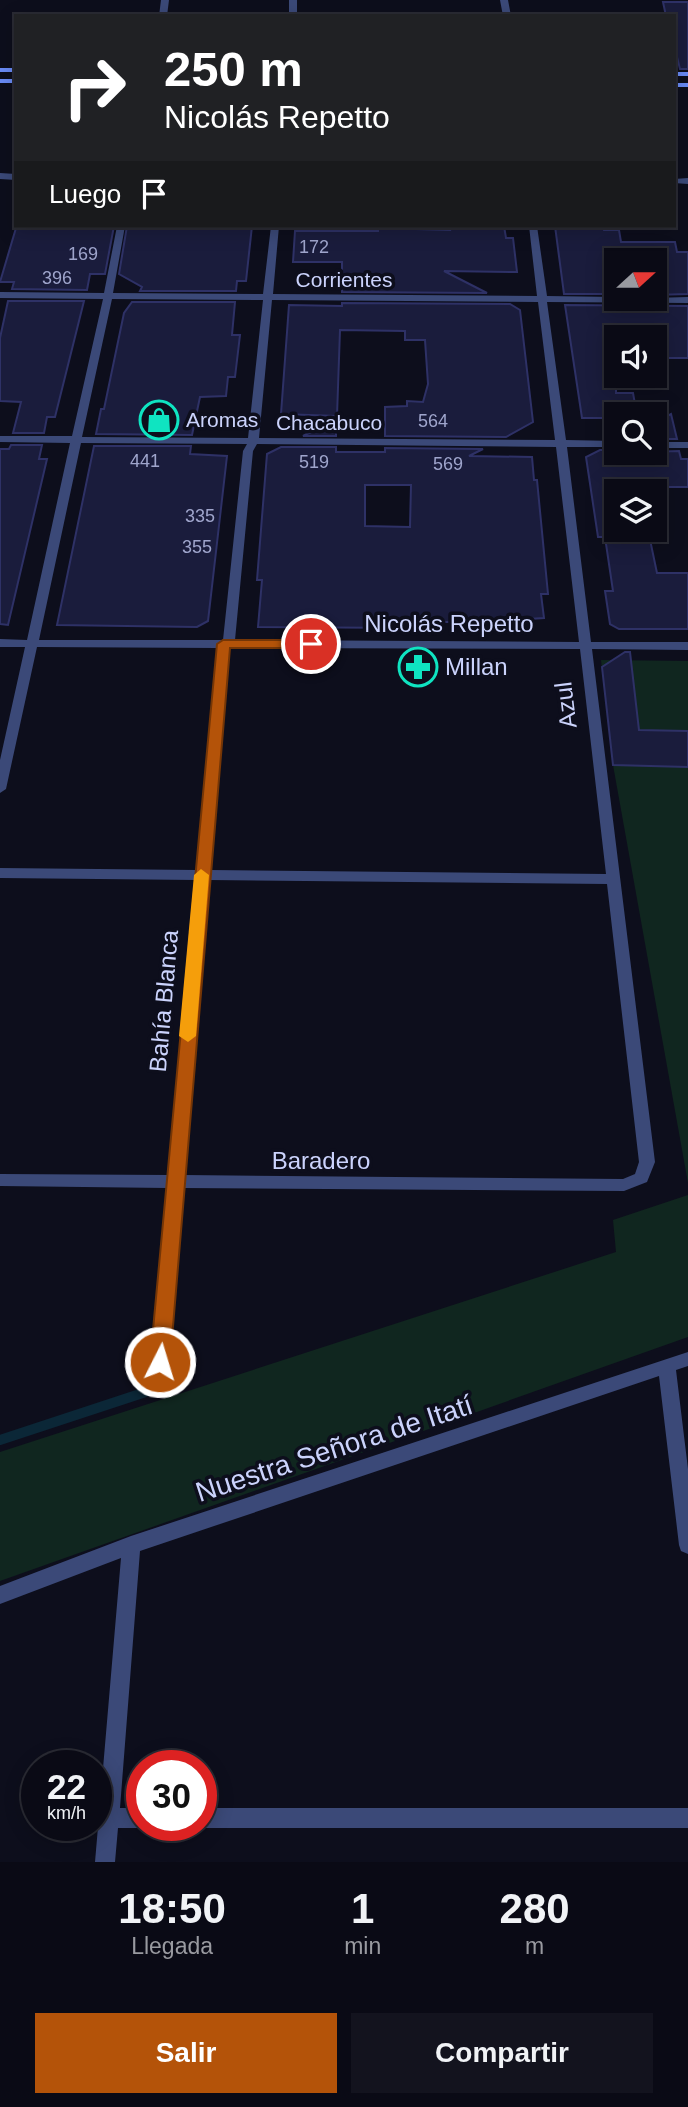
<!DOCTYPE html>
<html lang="es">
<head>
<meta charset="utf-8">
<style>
  :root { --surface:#0a0a15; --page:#13131e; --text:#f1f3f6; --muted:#999aa0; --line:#2a2b34; --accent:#b45309 }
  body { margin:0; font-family:Arial,sans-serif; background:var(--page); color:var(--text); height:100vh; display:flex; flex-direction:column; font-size:26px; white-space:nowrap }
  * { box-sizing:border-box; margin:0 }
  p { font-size:23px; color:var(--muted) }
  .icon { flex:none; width:38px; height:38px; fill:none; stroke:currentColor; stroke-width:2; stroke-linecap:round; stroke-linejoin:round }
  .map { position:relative; height:1862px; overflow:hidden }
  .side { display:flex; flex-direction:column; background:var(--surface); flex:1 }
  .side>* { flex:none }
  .banner { position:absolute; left:14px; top:14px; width:662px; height:214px; border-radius:0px; box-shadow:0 4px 18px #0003,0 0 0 2px var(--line); background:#202124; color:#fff; overflow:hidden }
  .needle { width:46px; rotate:69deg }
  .buttons { position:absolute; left:604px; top:248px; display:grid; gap:14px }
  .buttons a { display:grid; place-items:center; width:63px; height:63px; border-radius:0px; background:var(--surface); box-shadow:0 4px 18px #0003,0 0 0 2px var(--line); font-size:35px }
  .speed { position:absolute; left:21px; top:1750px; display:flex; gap:14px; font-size:35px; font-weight:700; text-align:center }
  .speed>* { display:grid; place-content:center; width:91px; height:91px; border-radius:50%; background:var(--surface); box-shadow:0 4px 18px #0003,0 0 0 2px var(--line); line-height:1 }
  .speed small { font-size:18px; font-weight:400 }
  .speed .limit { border:10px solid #d22; background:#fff; color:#111 }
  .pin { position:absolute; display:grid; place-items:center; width:60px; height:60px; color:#fff; margin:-30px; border:4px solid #fff; border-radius:50%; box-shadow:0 2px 7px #0007 }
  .me { position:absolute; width:77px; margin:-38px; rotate:5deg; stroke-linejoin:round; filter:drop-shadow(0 0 5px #0008) }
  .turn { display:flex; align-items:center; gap:24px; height:147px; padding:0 35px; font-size:32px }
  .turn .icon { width:91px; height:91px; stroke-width:2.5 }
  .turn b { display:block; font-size:49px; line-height:60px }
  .then { display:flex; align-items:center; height:66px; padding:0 35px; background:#0003; gap:14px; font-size:26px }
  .eta { display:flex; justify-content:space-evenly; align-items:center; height:119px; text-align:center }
  .eta b { font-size:42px; font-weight:700; line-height:49px }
  .button { display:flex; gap:14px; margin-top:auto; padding:14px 35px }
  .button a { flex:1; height:80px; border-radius:0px; background:var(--accent); color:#fff; font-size:28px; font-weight:700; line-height:80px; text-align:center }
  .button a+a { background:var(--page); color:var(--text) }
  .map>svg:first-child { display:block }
</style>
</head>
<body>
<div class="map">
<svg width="688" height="1862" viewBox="0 0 688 1862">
  <rect width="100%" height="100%" fill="#0d0e1c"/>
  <g fill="#10261f">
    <path d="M601,660l87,1v522l-75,-418z"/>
    <path d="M688,1195v142l-688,244v-129l616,-200 -3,-32z"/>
  </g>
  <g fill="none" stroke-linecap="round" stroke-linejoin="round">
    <path stroke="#0b2737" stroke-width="10" d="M0,1440l161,-53"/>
  </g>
  <g fill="#1a1c3c" stroke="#2e3166" stroke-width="2" fill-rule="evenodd">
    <path d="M663,2h25v67h-8l-6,-24v-29h-8z"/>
    <path d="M78,226h36l-9,48h-15l-3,16 -75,-1 2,-7h-14l16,-54z"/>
    <path d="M127,226h125l-6,55h-9l-1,10h-96l2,-4 -23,-13z"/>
    <path d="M449,226h55l2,12h7l4,34 -73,-1 43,22 -145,-1v-30h-49l2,-31h83v-3l72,2z"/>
    <path d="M555,226h48l1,4h15l2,12h54l2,10h11v42l-34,1v-34h-38v33h-52z"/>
    <path d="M8,301h76l-29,116h-8l-3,16h-31l8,-31 -21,-1v-63z"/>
    <path d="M132,302h103l-3,33h8l-5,42h-7l-2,19 -26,1 -8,38 -96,-1 5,-25h3l20,-96z"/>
    <path d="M342,303l168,1 10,6 13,112 -27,15 -121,-1v-29l22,-1v-5l16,1 5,-18 -3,-44h-20v-9l-65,-1 -3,86 -56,-2 8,-109 53,1z"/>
    <path d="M565,305l123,1v52h-29l-5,-25 -38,-1v61h17l4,22h-21v3h-34z"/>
    <path d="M671,414l6,25h-23v-16z"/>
    <path d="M336,419v17h-33z"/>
    <path d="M11,445h31l-3,14h8l-39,166 -8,-1v-175h9z"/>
    <path d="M94,446h97l-1,8 37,2 -19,165 -11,6 -140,-2z"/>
    <path d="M281,447h55v5h49v-4l98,1 -14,7 63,1 2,23h3l11,114h-7l3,24 -31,2v9l-39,-1 -1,-6h-61v6l-154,-1 4,-47h-5l10,-126zM365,485h46l-1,42 -45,-1z"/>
    <path d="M600,450h16v3l63,-2 2,8h7v28h-36l1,5h-37v38h32l9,43h31v56h-69l-9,-5 -5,-33h8l-8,-54h-7l-12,-80z"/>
    <path d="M625,652h5l9,78 49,1v36l-75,-2 -11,-98z"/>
  </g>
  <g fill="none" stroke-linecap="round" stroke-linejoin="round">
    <g fill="#3b4978" fill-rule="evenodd">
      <path d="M161,0h8l-2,16h-8z"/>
      <rect x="289" y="0" width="8" height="16"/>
      <path d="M500,0h8l3,16h-8z"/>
      <path d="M0,173l16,1v6l-16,-1z"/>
      <path d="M688,178v6l-14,-1v-4z"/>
      <path d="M117,226h8l-12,67 150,1 8,-68h8l-6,68 264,2 -8,-70h8l10,70 69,1v2l72,-2v6l-141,-1 19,138 50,1v6h-49l24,195h97v8l-96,-1 63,513 -8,20 -23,9 -441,-3 -14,174 -3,5 -6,2 -6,-2 -3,-5 16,-174 -167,-2v-12l169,1 27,-295 -196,-2v-10l196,2 21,-222 -180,-1 -31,142 -6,4v-33l25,-113h-25v-8l27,1 43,-197 -70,-1v-6h72l31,-137 -103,-1v-6l104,1zM112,299l151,1 -15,138 -166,-1zM272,300l266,2 17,138 -296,-2zM81,443l166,1 -4,7 -20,189h-184zM257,444l299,3 23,195 -344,-2 18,-189zM229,648l351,1 26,225 -396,-4zM209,880l398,4 32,278 -4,12 -12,5 -439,-4z"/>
      <rect x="654" y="442" width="34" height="6"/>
      <path d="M688,1352v14l-12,4 12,99v85l-7,-3 -2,-6 -20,-169 -519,175 -20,257h22v17h7l-7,3h-24l-3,34h-20l26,-304 -121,46v-18l131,-50z"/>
      <path d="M201,1808h487v20h-487l-7,-3h7z"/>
    </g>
    <g fill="#698af5" fill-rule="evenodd">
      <rect x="0" y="68" width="16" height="4"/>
      <rect x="674" y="72" width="14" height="4"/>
      <rect x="0" y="79" width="16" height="4"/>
      <rect x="674" y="83" width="14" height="4"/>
    </g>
  </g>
  <path fill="#b45309" stroke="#753606" stroke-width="2" d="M223,640h88l7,4 -7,4h-81l-60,714 -3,6 -7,2 -7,-2 -3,-6 67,-718z"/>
  <path fill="#f59e0b" d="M201,869l8,6 -13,161 -8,6 -9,-6 15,-161z"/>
  <defs>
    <symbol id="shop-ring" viewBox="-11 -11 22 22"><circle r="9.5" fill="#0d0e1c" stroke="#0fe4c1" stroke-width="1.5"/><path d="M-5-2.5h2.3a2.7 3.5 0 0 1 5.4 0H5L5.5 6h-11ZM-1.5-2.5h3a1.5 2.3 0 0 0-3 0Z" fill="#0fe4c1"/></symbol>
    <symbol id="pharmacy-ring" viewBox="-11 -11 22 22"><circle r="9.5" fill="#0d0e1c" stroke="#0fe4c1" stroke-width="1.5"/><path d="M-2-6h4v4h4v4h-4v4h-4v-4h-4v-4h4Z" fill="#0fe4c1"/></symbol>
  </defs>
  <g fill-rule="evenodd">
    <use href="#shop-ring" x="137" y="398" width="44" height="44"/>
    <use href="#pharmacy-ring" x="396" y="645" width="44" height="44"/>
  </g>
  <g text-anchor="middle" stroke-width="7" stroke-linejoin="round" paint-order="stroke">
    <g font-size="18" fill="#9fa5cc">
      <text x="314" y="253">172</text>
      <text x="83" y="260">169</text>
      <text x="57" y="284">396</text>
      <text x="433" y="427">564</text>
      <text x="145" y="467">441</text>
      <text x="314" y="468">519</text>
      <text x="448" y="470">569</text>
      <text x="200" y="522">335</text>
      <text x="197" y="553">355</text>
    </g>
    <g font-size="21" fill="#cbd3fc" stroke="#0d0e1c">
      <text x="344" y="287">Corrientes</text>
      <text x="329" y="430">Chacabuco</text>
    </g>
    <g font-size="21" fill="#cbd3fc" stroke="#0d0e1c" text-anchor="start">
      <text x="186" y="427">Aromas</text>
    </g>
    <g font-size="24" fill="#cbd3fc" stroke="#0d0e1c">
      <text x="449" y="632">Nicolás Repetto</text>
      <text transform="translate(566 705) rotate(-97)" y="8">Azul</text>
      <text transform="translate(164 1001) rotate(-85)" y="8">Bahía Blanca</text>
      <text x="321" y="1169">Baradero</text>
    </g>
    <g font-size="24" fill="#cbd3fc" stroke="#0d0e1c" text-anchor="start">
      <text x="445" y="675">Millan</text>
    </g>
    <g font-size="28" fill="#cbd3fc" stroke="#0d0e1c">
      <text transform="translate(334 1448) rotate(-18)" y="10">Nuestra Señora de Itatí</text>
    </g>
  </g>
</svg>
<div class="buttons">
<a><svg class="needle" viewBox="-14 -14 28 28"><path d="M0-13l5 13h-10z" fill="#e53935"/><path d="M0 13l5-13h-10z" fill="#999aa0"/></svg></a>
<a><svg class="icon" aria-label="sound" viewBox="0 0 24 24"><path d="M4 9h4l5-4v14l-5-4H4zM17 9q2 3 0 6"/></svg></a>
<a><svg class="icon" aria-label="search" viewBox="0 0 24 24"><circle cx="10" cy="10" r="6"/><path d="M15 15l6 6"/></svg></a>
<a><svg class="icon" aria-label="layers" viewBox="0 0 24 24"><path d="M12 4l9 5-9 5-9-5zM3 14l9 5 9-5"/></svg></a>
</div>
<div class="speed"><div>22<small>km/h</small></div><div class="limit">30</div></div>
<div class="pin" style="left:311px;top:644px;background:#d93025"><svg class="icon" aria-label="arrive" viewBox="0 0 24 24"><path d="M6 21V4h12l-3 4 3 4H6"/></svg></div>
<svg class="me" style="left:160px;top:1362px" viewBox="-20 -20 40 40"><circle r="17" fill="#b45309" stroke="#fff" stroke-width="3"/><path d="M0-11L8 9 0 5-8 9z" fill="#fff"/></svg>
<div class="banner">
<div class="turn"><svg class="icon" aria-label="right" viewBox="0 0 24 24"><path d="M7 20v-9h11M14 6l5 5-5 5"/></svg><div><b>250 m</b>Nicolás Repetto</div></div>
<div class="then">Luego<svg class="icon" aria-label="arrive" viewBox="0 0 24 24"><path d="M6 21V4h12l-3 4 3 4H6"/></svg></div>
</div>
</div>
<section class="side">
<div class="eta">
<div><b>18:50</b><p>Llegada</p></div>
<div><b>1</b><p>min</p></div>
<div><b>280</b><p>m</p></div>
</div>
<div class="button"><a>Salir</a><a>Compartir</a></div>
</section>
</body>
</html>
